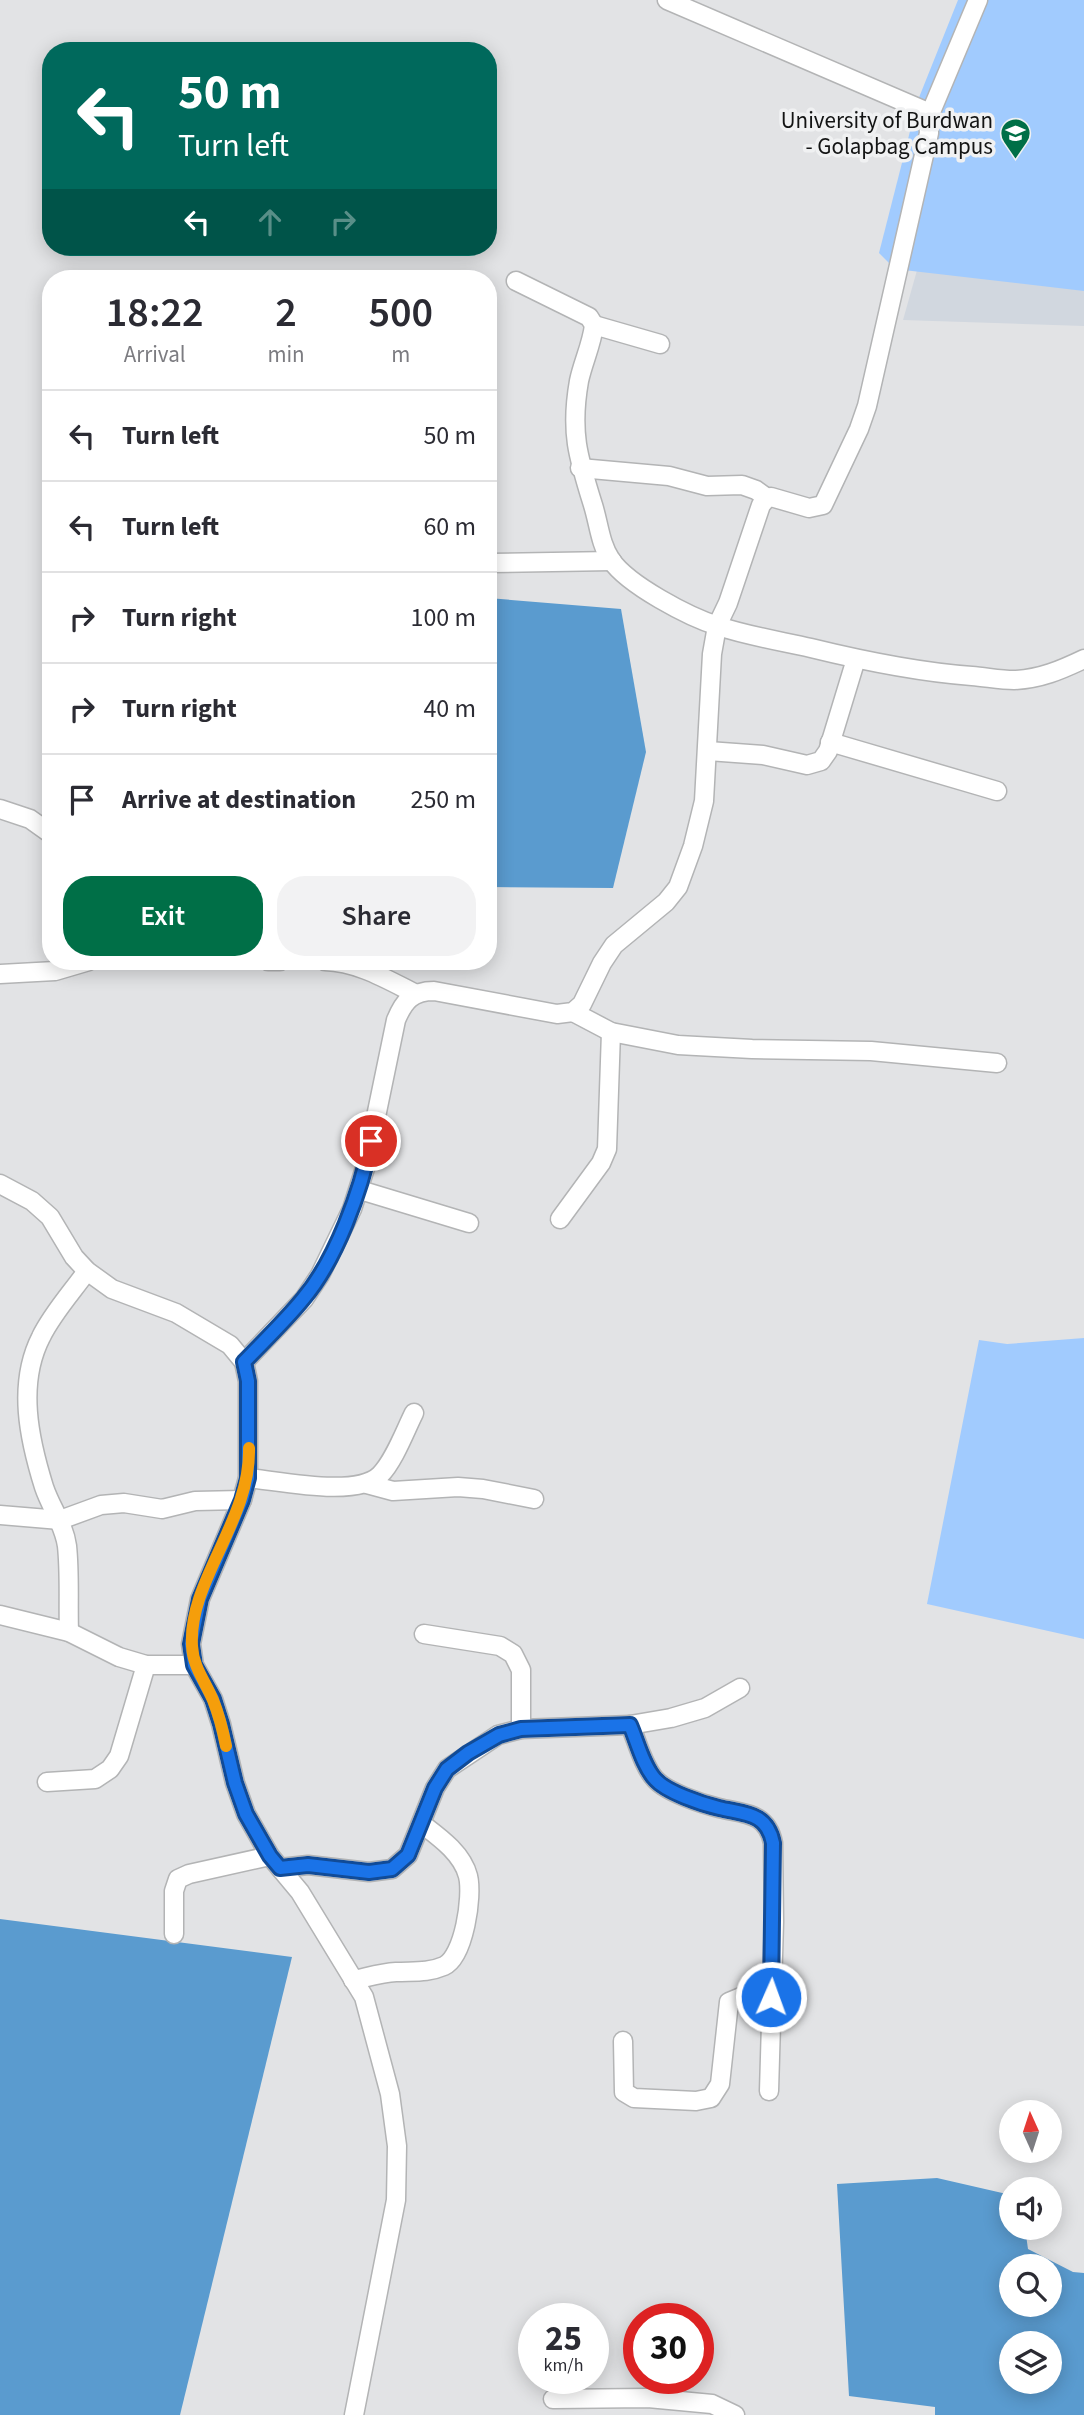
<!DOCTYPE html>
<html lang="en">
<head>
<meta charset="utf-8">
<style>
  :root { --surface:#fff; --page:#f2f2f3; --text:#2b2b33; --muted:#7c7c81; --line:#e1e1e2; --accent:#006f47 }
  body { margin:0; font-family:"Source Sans 3",sans-serif; background:var(--page); color:var(--text); height:100vh; display:flex; flex-direction:column; font-size:26px; white-space:nowrap }
  * { box-sizing:border-box; margin:0 }
  p { font-size:23px; color:var(--muted) }
  .icon { flex:none; width:38px; height:38px; fill:none; stroke:currentColor; stroke-width:2; stroke-linecap:round; stroke-linejoin:round }
  .map { position:relative; flex:1; overflow:hidden }
  .panel { position:absolute; left:42px; top:270px; width:455px; height:700px; display:flex; flex-direction:column; background:var(--surface); border-radius:28px; box-shadow:0 4px 18px #0003 }
  .panel>* { flex:none }
  .guide { position:absolute; left:42px; top:42px; width:455px; height:214px; border-radius:28px; box-shadow:0 4px 18px #0003; background:#00695c; color:#fff; overflow:hidden }
  .needle { width:46px; rotate:357deg }
  .tools { position:absolute; left:999px; top:2100px; display:grid; gap:14px }
  .tools a { display:grid; place-items:center; width:63px; height:63px; border-radius:50%; background:var(--surface); box-shadow:0 4px 18px #0003; font-size:35px }
  .speed { position:absolute; left:518px; top:2303px; display:flex; gap:14px; font-size:35px; font-weight:700; text-align:center }
  .speed>* { display:grid; place-content:center; width:91px; height:91px; border-radius:50%; background:var(--surface); box-shadow:0 4px 18px #0003; line-height:1 }
  .speed small { font-size:18px; font-weight:400 }
  .speed .limit { border:10px solid #d22; background:#fff; color:#111 }
  .pin { position:absolute; display:grid; place-items:center; width:60px; height:60px; color:#fff; margin:-30px; border:4px solid #fff; border-radius:50%; box-shadow:0 2px 7px #0007 }
  .me { position:absolute; width:77px; margin:-38px; rotate:2deg; stroke-linejoin:round; filter:drop-shadow(0 0 5px #0008) }
  .turn { display:flex; align-items:center; gap:24px; height:147px; padding:0 21px; font-size:32px }
  .turn .icon { width:91px; height:91px; stroke-width:2.5 }
  .turn b { display:block; font-size:49px; line-height:60px }
  .lanes { display:flex; align-items:center; height:66px; padding:0 21px; background:#0003; justify-content:center; gap:35px; direction:ltr }
  .lanes .off { opacity:.35 }
  .eta { display:flex; justify-content:space-evenly; align-items:center; height:119px; text-align:center }
  .eta b { font-size:42px; font-weight:600; line-height:49px }
  .action { display:flex; gap:14px; margin-top:auto; padding:14px 21px }
  .action a { flex:1; height:80px; border-radius:28px; background:var(--accent); color:#fff; font-size:28px; font-weight:600; line-height:80px; text-align:center }
  .action a+a { background:var(--page); color:var(--text) }
  ul { padding:0; list-style:none }
  li { display:flex; align-items:center; gap:21px; height:91px; padding:0 21px; border-top:2px solid var(--line) }
  li div { flex:1 }
  li b { display:block; font-size:26px }
  li em { font-style:normal }
  .map>svg:first-child { display:block }
</style>
</head>
<body>
<div class="map">
<svg width="1084" height="2415" viewBox="0 0 1084 2415">
  <rect width="100%" height="100%" fill="#e2e3e5"/>
  <path fill="#d1d7df" d="M993,0h91v326l-181,-6z"/>
  <g fill="#a1cbfe">
    <path d="M958,0h126v291l-189,-22 -16,-16 39,-153z"/>
    <path d="M1084,1338v301l-157,-35 52,-264 28,4z"/>
  </g>
  <g fill="#5a9bcf" fill-rule="evenodd">
    <path d="M488,598l133,11 25,143 -33,136 -125,-1z"/>
    <path d="M0,1919l292,38 -112,458h-180z"/>
    <path d="M937,2178l74,17 1,33h13l3,21 45,23 11,1v142h-149v-8l-86,-11 -12,-212zM1012,2266h38v39h-38zM1012,2343h38v39h-38z"/>
  </g>
  <g fill="none" stroke-linecap="round" stroke-linejoin="round">
    <defs>
      <g id="minor">
        <path d="M928,119l50,-119"/>
        <path d="M516,281l73,36 5,8c-2,19 -11,37 -15,56 -9,51 -1,76 14,124 6,19 7,39 18,55 17,25 78,57 107,66 30,10 62,15 93,22 53,13 106,24 161,28 14,1 28,4 42,4 26,-1 47,-10 70,-21"/>
        <path d="M594,325l66,19"/>
        <path d="M580,468l89,8 38,10 35,-1 14,5 11,8"/>
        <path d="M488,563l124,-2"/>
        <path d="M830,742l167,49"/>
        <path d="M708,751l55,4 44,10 14,-4 7,-10 28,-92"/>
        <path d="M0,809l30,10 21,15"/>
        <path d="M268,961h12"/>
        <path d="M325,961c33,1 61,18 91,33"/>
        <path d="M0,974l55,-3 34,-10"/>
        <path d="M573,1012l38,20 67,13 74,4 119,2 126,12"/>
        <path d="M0,1184l32,17 18,16 24,40 13,14 25,18 64,24 54,32 14,17 4,19v97l-6,22 -42,99 -9,45 3,21 19,34 8,25 14,59 11,31 24,42 30,36 64,105 26,97 7,52 -1,54 -42,215"/>
        <path d="M360,1190l109,33"/>
        <path d="M560,1219l41,-56 6,-14 4,-117"/>
        <path d="M244,1362l60,-63 16,-24 32,-66 14,-44 30,-145c8,-19 16,-29 38,-29l123,23 16,-2 9,-8 20,-41 12,-18 52,-43 12,-15 15,-41 11,-45 8,-147 5,-28 11,-23 33,-98 6,-7 4,-1 38,11 14,-3 36,-76 8,-23 62,-273 -1,-14 -5,-9 -256,-110"/>
        <path d="M248,1478c32,3 109,20 132,-3 14,-14 25,-44 34,-62"/>
        <path d="M367,1484l26,7 65,-4 25,2 51,10"/>
        <path d="M0,1515l60,5 41,-15 23,-2 38,6 33,-8 47,-1"/>
        <path d="M0,1615l69,17 50,25 27,8h48"/>
        <path d="M69,1632c-1,-28 1,-58 -2,-86 -3,-22 -16,-38 -23,-59 -15,-48 -27,-103 -3,-150 11,-23 31,-45 46,-66"/>
        <path d="M424,1634l76,12 13,8 8,16v59"/>
        <path d="M630,1725c7,16 13,41 25,54 11,13 47,25 64,29 25,6 48,4 54,35l1,79 -5,169"/>
        <path d="M47,1782l48,-3 15,-10 9,-13 27,-91"/>
        <path d="M280,1868l28,-3 61,7 23,-3 16,-14 27,-67 12,-19 51,-34 23,-6 109,-4 41,-7 34,-10 35,-20"/>
        <path d="M174,1934v-43l4,-12 11,-5 81,-18"/>
        <path d="M353,1980c15,-3 28,-7 43,-8 17,-1 32,1 48,-6 20,-9 29,-70 24,-90 -6,-23 -29,-39 -46,-52"/>
        <path d="M623,2041l1,51 10,6 62,3 15,-3 9,-14 9,-82 12,-5h30"/>
        <path d="M553,2399l95,-1 64,6 23,11"/>
      </g>
    </defs>
    <use href="#minor" stroke="#b3b4b5" stroke-width="21"/>
    <use href="#minor" stroke="#fff" stroke-width="18"/>
  </g>
  <g fill="none" stroke-linecap="round" stroke-linejoin="round">
    <defs>
      <path id="route" d="M371,1141c-10,50 -35,119 -68,158 -18,22 -39,42 -59,63l4,19v97l-6,22 -42,99 -9,45 3,21 19,34 8,25 14,59 11,31 24,42 10,12 28,-3 61,7 23,-3 16,-14 27,-67 12,-19 21,-16 31,-18 22,-6 109,-4c7,16 13,41 25,54 11,13 47,25 64,29 25,6 48,4 54,35l-2,154"/>
    </defs>
    <use href="#route" stroke="#114b97" stroke-width="18"/>
    <use href="#route" stroke="#1a73e8" stroke-width="12"/>
    <path stroke="#f59e0b" stroke-width="12" d="M226,1746c-3,-15 -7,-31 -13,-46 -8,-19 -20,-33 -21,-54 -4,-65 59,-126 57,-198"/>
  </g>
  <defs>
    <symbol id="university-pin" viewBox="-11 -11 22 30"><path d="M0 17L-7.5 6A9.5 9.5 0 1 1 7.5 6Z" fill="#006f47" stroke="#f0f1f2"/><path d="M0-5L7-2L0 1L-7-2ZM-4 1L0 2.5L4 1V4Q0 6-4 4Z" fill="#fff"/></symbol>
  </defs>
  <g fill-rule="evenodd">
    <use href="#university-pin" x="998" y="116" width="35" height="47"/>
  </g>
  <g text-anchor="middle" stroke-width="7" stroke-linejoin="round" paint-order="stroke">
    <g font-size="23" fill="#131414" stroke="#f0f1f2" text-anchor="end">
      <text x="993" y="128">University of Burdwan<tspan x="993" dy="26">- Golapbag Campus</tspan></text>
    </g>
  </g>
</svg>
<div class="tools">
<a><svg class="needle" viewBox="-14 -14 28 28"><path d="M0-13l5 13h-10z" fill="#e53935"/><path d="M0 13l5-13h-10z" fill="#7c7c81"/></svg></a>
<a><svg class="icon" aria-label="sound" viewBox="0 0 24 24"><path d="M4 9h4l5-4v14l-5-4H4zM17 9q2 3 0 6"/></svg></a>
<a><svg class="icon" aria-label="search" viewBox="0 0 24 24"><circle cx="10" cy="10" r="6"/><path d="M15 15l6 6"/></svg></a>
<a><svg class="icon" aria-label="layers" viewBox="0 0 24 24"><path d="M12 4l9 5-9 5-9-5zM3 14l9 5 9-5"/></svg></a>
</div>
<div class="speed"><div>25<small>km/h</small></div><div class="limit">30</div></div>
<div class="pin" style="left:371px;top:1141px;background:#d93025"><svg class="icon" aria-label="arrive" viewBox="0 0 24 24"><path d="M6 21V4h12l-3 4 3 4H6"/></svg></div>
<svg class="me" style="left:771px;top:1997px" viewBox="-20 -20 40 40"><circle r="17" fill="#1a73e8" stroke="#fff" stroke-width="3"/><path d="M0-11L8 9 0 5-8 9z" fill="#fff"/></svg>
<div class="guide">
<div class="turn"><svg class="icon" aria-label="left" viewBox="0 0 24 24"><path d="M17 20v-9H6M10 6l-5 5 5 5"/></svg><div><b>50 m</b>Turn left</div></div>
<div class="lanes"><svg class="icon" aria-label="left" viewBox="0 0 24 24"><path d="M17 20v-9H6M10 6l-5 5 5 5"/></svg><svg class="icon off" aria-label="ahead" viewBox="0 0 24 24"><path d="M12 20V5M6 11l6-6 6 6"/></svg><svg class="icon off" aria-label="right" viewBox="0 0 24 24"><path d="M7 20v-9h11M14 6l5 5-5 5"/></svg></div>
</div>
<section class="panel">
<div class="eta">
<div><b>18:22</b><p>Arrival</p></div>
<div><b>2</b><p>min</p></div>
<div><b>500</b><p>m</p></div>
</div>
<ul>
<li><svg class="icon" aria-label="left" viewBox="0 0 24 24"><path d="M17 20v-9H6M10 6l-5 5 5 5"/></svg><div><b>Turn left</b></div><em>50 m</em></li>
<li><svg class="icon" aria-label="left" viewBox="0 0 24 24"><path d="M17 20v-9H6M10 6l-5 5 5 5"/></svg><div><b>Turn left</b></div><em>60 m</em></li>
<li><svg class="icon" aria-label="right" viewBox="0 0 24 24"><path d="M7 20v-9h11M14 6l5 5-5 5"/></svg><div><b>Turn right</b></div><em>100 m</em></li>
<li><svg class="icon" aria-label="right" viewBox="0 0 24 24"><path d="M7 20v-9h11M14 6l5 5-5 5"/></svg><div><b>Turn right</b></div><em>40 m</em></li>
<li><svg class="icon" aria-label="arrive" viewBox="0 0 24 24"><path d="M6 21V4h12l-3 4 3 4H6"/></svg><div><b>Arrive at destination</b></div><em>250 m</em></li>
</ul>
<div class="action"><a>Exit</a><a>Share</a></div>
</section>
</div>
</body>
</html>
